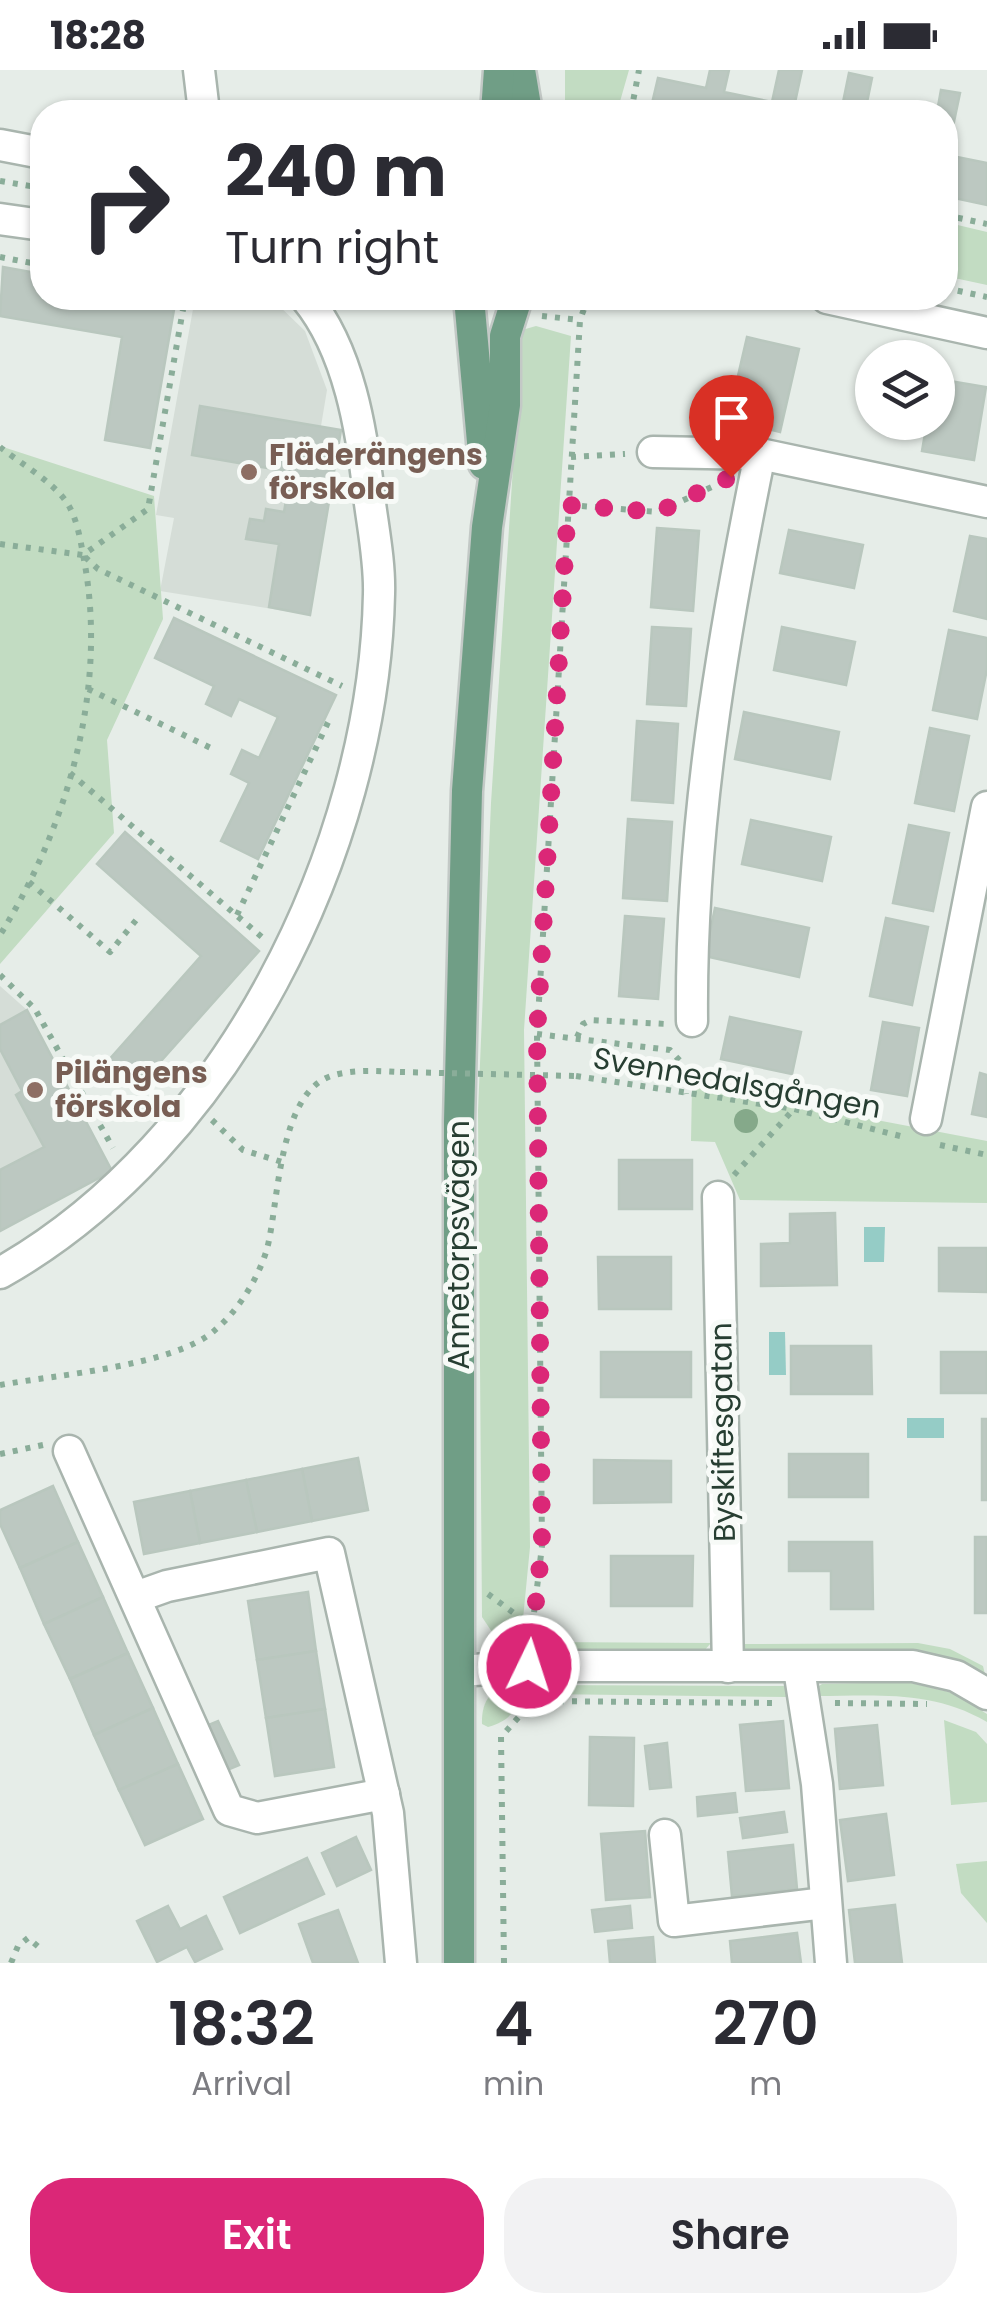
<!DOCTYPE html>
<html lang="en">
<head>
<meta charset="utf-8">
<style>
  :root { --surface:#fff; --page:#f2f2f3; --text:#2b2b33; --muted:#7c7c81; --accent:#db2777 }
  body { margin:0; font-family:Poppins,sans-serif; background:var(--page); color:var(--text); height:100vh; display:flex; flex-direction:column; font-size:38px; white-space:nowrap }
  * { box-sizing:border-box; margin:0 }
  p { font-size:32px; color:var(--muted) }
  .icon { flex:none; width:55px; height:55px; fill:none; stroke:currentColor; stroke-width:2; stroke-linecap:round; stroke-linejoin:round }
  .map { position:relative; height:1893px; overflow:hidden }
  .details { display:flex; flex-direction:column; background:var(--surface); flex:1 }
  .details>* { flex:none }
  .guide { position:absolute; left:30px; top:30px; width:928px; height:210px; border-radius:40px; box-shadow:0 2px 8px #0004; background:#fff; color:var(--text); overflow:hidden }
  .buttons { position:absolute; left:855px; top:270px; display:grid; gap:20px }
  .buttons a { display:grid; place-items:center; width:100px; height:100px; border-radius:50%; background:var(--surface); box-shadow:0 2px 8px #0004; font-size:50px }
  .pin { position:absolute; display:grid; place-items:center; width:85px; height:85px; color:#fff; margin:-102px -42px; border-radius:50% 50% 50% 0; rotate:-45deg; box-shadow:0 0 10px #0007 }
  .pin .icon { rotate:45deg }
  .me { position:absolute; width:110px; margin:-55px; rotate:4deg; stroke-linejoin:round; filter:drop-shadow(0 0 8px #0008) }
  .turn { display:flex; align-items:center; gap:35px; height:210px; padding:0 30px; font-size:45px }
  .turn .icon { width:130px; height:130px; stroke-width:2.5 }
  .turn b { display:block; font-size:70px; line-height:85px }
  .eta { display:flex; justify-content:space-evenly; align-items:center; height:170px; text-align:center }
  .eta b { font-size:60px; font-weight:600; line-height:70px }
  .primary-button { display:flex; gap:20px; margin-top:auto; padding:20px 30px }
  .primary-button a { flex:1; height:115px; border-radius:40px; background:var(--accent); color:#fff; font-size:40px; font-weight:600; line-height:115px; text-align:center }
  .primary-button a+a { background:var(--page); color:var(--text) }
  .status { display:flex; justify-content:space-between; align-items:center; height:70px; padding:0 50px; background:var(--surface); direction:ltr }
  .status svg { height:28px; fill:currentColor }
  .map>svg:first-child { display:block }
</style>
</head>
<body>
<div class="status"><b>18:28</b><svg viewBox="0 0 49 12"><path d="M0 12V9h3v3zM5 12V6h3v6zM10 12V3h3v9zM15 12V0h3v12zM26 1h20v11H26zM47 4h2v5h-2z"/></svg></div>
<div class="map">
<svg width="987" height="1893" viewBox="0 0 987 1893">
  <rect width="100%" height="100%" fill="#e6ede8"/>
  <g fill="#d5ddd7">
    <path d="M195,228h76l34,33 22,59 -6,36 20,4 -31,185 -150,-24 14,-73 -18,-3z"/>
    <path d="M0,916l27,24 85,161 -112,60z"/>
  </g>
  <g fill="#c2dcc2">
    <path d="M565,0h64l-12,42h-52z"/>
    <path d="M945,152l42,10v53l-42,-9z"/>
    <path d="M536,256l35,10 -47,694 6,517 -10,103 -24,-12 -14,-21 -4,-506 13,-308 31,-473z"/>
    <path d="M0,376l154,50 9,123 -56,121 7,93 -114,131z"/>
    <path d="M692,1015l295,56v62l-247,-3 -25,-58 -24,-1z"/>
    <path d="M542,1572l169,1 -8,9 -151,-2z"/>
    <path d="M918,1573l32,6 33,17 4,17 -242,-32 -3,-7z"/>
    <path d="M521,1612c-1,24 -8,38 -33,45l-6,-3c-1,-27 13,-39 39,-42z"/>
    <path d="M907,1612l46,11 34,21v8c-55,-32 -109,-26 -170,-26l-1,-8 6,-4z"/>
    <path d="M541,1615l245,1 1,11 -245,-3z"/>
    <path d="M944,1650l32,12 11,12v58l-36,3z"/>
    <path d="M987,1791v62l-26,-30 -5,-29z"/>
  </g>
  <g fill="#95ccc6">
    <path d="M864,1157h21l-1,35h-20z"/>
    <path d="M769,1262h16l1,43h-17z"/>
    <rect x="907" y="1348" width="37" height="20"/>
  </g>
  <g fill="#bcc8c1" stroke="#b9c7be" stroke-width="2.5">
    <path d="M710,0h19l-5,22 48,10 7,-32h23l-8,37 24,5h-168l8,-34 48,10z"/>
    <path d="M849,3l23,5 -7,34h-24z"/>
    <path d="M941,20l19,3 -13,62 40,8v42l-42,-9v-84h-8z"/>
    <path d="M3,197l39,7v24h134l-26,150 -45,-8 17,-103 -122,-21z"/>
    <path d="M747,267l52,12 -19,83 -52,-13z"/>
    <path d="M938,309l48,8 -12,73 -52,-9 5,-29h11z"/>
    <path d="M200,336l141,24 -31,185 -41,-8 10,-63 -33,-5 4,-20 14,2 2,-12 18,3 7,-40 -99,-17z"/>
    <path d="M657,458l42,3 -6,80 -42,-4z"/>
    <path d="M789,460l74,15 -9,43 -74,-15z"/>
    <path d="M970,466l17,3v80l-33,-8z"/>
    <path d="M174,548l162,77 -78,164 -37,-18 28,-58 -18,-9 11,-24 17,8 19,-41 -39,-18 -8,17 -25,-12 8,-18 -59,-28z"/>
    <path d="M652,557l39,2 -5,77 -39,-2z"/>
    <path d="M782,557l73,15 -9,43 -72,-15z"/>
    <path d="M949,560l38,8v31l-10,50 -44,-9z"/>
    <path d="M744,642l95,20 -9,47 -95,-20z"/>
    <path d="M637,651l41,3 -5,79 -41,-3z"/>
    <path d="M930,658l39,8 -15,75 -39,-8z"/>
    <path d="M628,749l44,3 -5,79 -44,-3z"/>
    <path d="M751,750l80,17 -9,44 -80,-17z"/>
    <path d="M909,755l40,8 -16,78 -40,-8z"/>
    <path d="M125,762l134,119 -122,137 -29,-27 93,-105 -104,-92z"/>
    <path d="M715,838l94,20 -10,49 -94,-21z"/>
    <path d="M625,846l39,3 -6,80 -39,-3z"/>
    <path d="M886,848l42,9 -16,78 -42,-9z"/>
    <path d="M27,940l85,161 -112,60v-61l44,-23 -28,-52 6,-4 -22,-42v-24z"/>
    <path d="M730,947l71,15 -9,42 -71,-15z"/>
    <path d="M883,952l36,6 -12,68 -36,-6z"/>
    <path d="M980,1003l7,2v42l-15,-3z"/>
    <rect x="619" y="1090" width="73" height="49"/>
    <path d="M835,1143l2,72 -76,1v-42l29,-1v-29z"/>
    <path d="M939,1178h48v44l-48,-1z"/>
    <path d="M598,1187h73v52h-72z"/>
    <path d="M791,1276h80l1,48h-81z"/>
    <rect x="601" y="1282" width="90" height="45"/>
    <rect x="941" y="1282" width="46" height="41"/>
    <rect x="982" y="1349" width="5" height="81"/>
    <rect x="789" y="1384" width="79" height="43"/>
    <path d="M358,1388l10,52 -56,11 -10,-52z"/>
    <path d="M594,1390l77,1v41l-77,1z"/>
    <path d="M302,1399l10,52 -55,11 -11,-52z"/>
    <path d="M246,1410l11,52 -57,11 -10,-52z"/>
    <path d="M53,1416l25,56 -58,26 -20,-44v-14z"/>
    <path d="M190,1421l10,52 -56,11 -10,-52z"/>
    <rect x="975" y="1467" width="12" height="76"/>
    <path d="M78,1472l25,55 -59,27 -24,-56z"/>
    <path d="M789,1472h83l1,67h-42v-38h-42z"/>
    <path d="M611,1486h82l-1,50h-81z"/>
    <path d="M308,1522l8,59 -59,9 -9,-59z"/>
    <path d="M103,1527l25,56 -58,26 -26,-55z"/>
    <path d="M316,1581l9,58 -59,9 -9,-58z"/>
    <path d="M128,1583l25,55 -59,27 -24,-56z"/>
    <path d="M153,1638l25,56 -59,26 -25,-55z"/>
    <path d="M325,1639l9,58 -59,9 -9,-58z"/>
    <path d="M218,1651l21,44 -14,6 -21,-44z"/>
    <path d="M783,1651l6,67 -43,3 -6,-66z"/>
    <path d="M877,1655l6,60 -43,4 -5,-60z"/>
    <path d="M590,1667l44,1 -1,68 -44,-1z"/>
    <path d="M667,1673l4,44 -21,2 -5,-43z"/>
    <path d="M178,1694l25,55 -58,26 -26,-55z"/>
    <path d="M735,1723l2,19 -39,4 -1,-19z"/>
    <path d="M784,1742l3,20 -44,6 -3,-20z"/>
    <path d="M886,1744l8,61 -46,6 -8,-61z"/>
    <path d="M645,1761l5,66 -44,3 -5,-66z"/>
    <path d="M356,1767l15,33 -34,16 -15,-33z"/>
    <path d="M793,1775l4,44 -65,7 -4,-44z"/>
    <path d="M307,1788l17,36 -84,39 -16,-36z"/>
    <path d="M895,1835l7,58h-47l-6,-53z"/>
    <path d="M168,1836l12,23 26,-13 16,33 -27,13 -8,-15 -30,15 -20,-41z"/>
    <path d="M630,1836l2,22 -37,4 -3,-22z"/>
    <path d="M338,1840l20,53h-45l-14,-39z"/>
    <path d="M797,1863l4,30h-69l-2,-22z"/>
    <path d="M653,1867l2,26h-45l-2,-22z"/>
  </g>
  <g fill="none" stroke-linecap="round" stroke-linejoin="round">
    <defs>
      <g id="minor">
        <path d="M199,0l5,42"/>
        <path d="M0,75l42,8"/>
        <path d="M0,149l42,6"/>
        <path d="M827,228l160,35"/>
        <path d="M653,382l107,2 227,48"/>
        <path d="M692,951c-2,-191 30,-381 68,-567"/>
        <path d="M926,1049l61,-312"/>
        <path d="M718,1127l10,470"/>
        <path d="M0,1203c227,-128 374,-423 379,-679 1,-32 -6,-66 -10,-98 -7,-65 -20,-146 -63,-198"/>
        <path d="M69,1381l160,359 28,8 127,-24"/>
        <path d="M136,1527l31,-11 162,-33 59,260 13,150"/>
        <path d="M799,1599l18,115 14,179"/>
        <path d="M460,1601l69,-5h384l43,10 31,18"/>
        <path d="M665,1765l9,86 151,-18"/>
      </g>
      <g id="major">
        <path d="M520,0l7,42"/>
        <path d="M496,42l3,-42"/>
        <path d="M469,228l15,166"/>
        <path d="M459,1893v-841l8,-331 20,-264 18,-122v-69l12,-38"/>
      </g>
    </defs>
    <use href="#minor" stroke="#a9b5ae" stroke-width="35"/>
    <use href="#major" stroke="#c3c9c6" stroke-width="35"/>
    <g stroke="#8aad99" stroke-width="6" stroke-dasharray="5 8" stroke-linecap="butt">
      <path d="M631,42l8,-42"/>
      <path d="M0,111l42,7"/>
      <path d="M945,145l42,9"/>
      <path d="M0,187l42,8"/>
      <path d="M945,218l42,9"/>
      <path d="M542,246l38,4"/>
      <path d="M0,377c20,16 50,33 65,53 13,17 16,45 20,65 22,127 -18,262 -85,370"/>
      <path d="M571,387l54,-3"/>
      <path d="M569,435l89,7 58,-27"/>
      <path d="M0,474l83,11 65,-46 37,-211"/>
      <path d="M85,487l13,12 244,117"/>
      <path d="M88,619l127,61"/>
      <path d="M70,703l193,165"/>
      <path d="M29,812l81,70 27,-33"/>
      <path d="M237,845l94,-199"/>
      <path d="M0,905l35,34 78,139"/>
      <path d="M537,964l133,16 11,12 5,32"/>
      <path d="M577,967l6,-13 8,-4 75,4"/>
      <path d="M576,1006l218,33 110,28"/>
      <path d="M212,1050l31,30 39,12"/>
      <path d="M940,1075l47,10"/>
      <path d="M734,1105l59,-65"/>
      <path d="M0,1315c55,-10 173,-19 214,-54 24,-20 44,-52 53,-82 12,-46 11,-155 64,-173 22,-7 47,-5 69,-4"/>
      <path d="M0,1384l43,-9"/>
      <path d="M488,1524l46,34"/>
      <path d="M531,1568l11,-92 -5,-512 43,-714 8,-22"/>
      <path d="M533,1631l244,2"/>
      <path d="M835,1633l92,1"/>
      <path d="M11,1893l7,-17 10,-8 14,12"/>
      <path d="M504,1893l-3,-226 32,-36 -1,-6"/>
    </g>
    <use href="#minor" stroke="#fff" stroke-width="30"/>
    <use href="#major" stroke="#709e86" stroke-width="30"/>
    <path stroke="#8aad99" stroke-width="6" stroke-dasharray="5 8" stroke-linecap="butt" d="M400,1002l176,4"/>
  </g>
  <circle fill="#85a98a" cx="746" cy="1051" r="12"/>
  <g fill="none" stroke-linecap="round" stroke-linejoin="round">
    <path stroke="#db2777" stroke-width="18" stroke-dasharray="0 32.4" d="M529,1596l13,-120 -5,-512 31,-529 90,7 73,-35"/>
  </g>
  <g fill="#8d6e63" stroke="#f7faf7" stroke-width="4">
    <circle cx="249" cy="402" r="10"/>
    <circle cx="35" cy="1020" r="10"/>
  </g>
  <g text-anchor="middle" stroke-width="10" stroke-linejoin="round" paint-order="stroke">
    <g font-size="30" font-weight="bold" fill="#785e54" stroke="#f7faf7" text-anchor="start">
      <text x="269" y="395">Fläderängens<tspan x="269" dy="34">förskola</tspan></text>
      <text x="55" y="1013">Pilängens<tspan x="55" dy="34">förskola</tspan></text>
    </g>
    <g font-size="30" fill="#273e32" stroke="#f7faf7">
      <text transform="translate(737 1013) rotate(10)" y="10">Svennedalsgången</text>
      <text transform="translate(459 1175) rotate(-90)" y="10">Annetorpsvägen</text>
      <text transform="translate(723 1362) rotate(-91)" y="10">Byskiftesgatan</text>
    </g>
  </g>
</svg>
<div class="buttons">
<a><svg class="icon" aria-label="layers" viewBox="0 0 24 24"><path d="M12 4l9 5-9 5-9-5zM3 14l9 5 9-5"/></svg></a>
</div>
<div class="pin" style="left:731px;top:407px;background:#d93025"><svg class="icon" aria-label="arrive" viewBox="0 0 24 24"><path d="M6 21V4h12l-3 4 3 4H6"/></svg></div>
<svg class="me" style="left:529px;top:1596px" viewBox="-20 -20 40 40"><circle r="17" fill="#db2777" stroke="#fff" stroke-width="3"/><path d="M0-11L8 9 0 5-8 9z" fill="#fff"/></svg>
<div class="guide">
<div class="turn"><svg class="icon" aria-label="right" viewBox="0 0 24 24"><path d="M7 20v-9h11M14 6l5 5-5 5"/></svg><div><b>240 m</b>Turn right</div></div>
</div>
</div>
<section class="details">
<div class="eta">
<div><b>18:32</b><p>Arrival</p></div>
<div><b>4</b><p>min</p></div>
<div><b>270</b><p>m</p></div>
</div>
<div class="primary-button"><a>Exit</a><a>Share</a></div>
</section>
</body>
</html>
